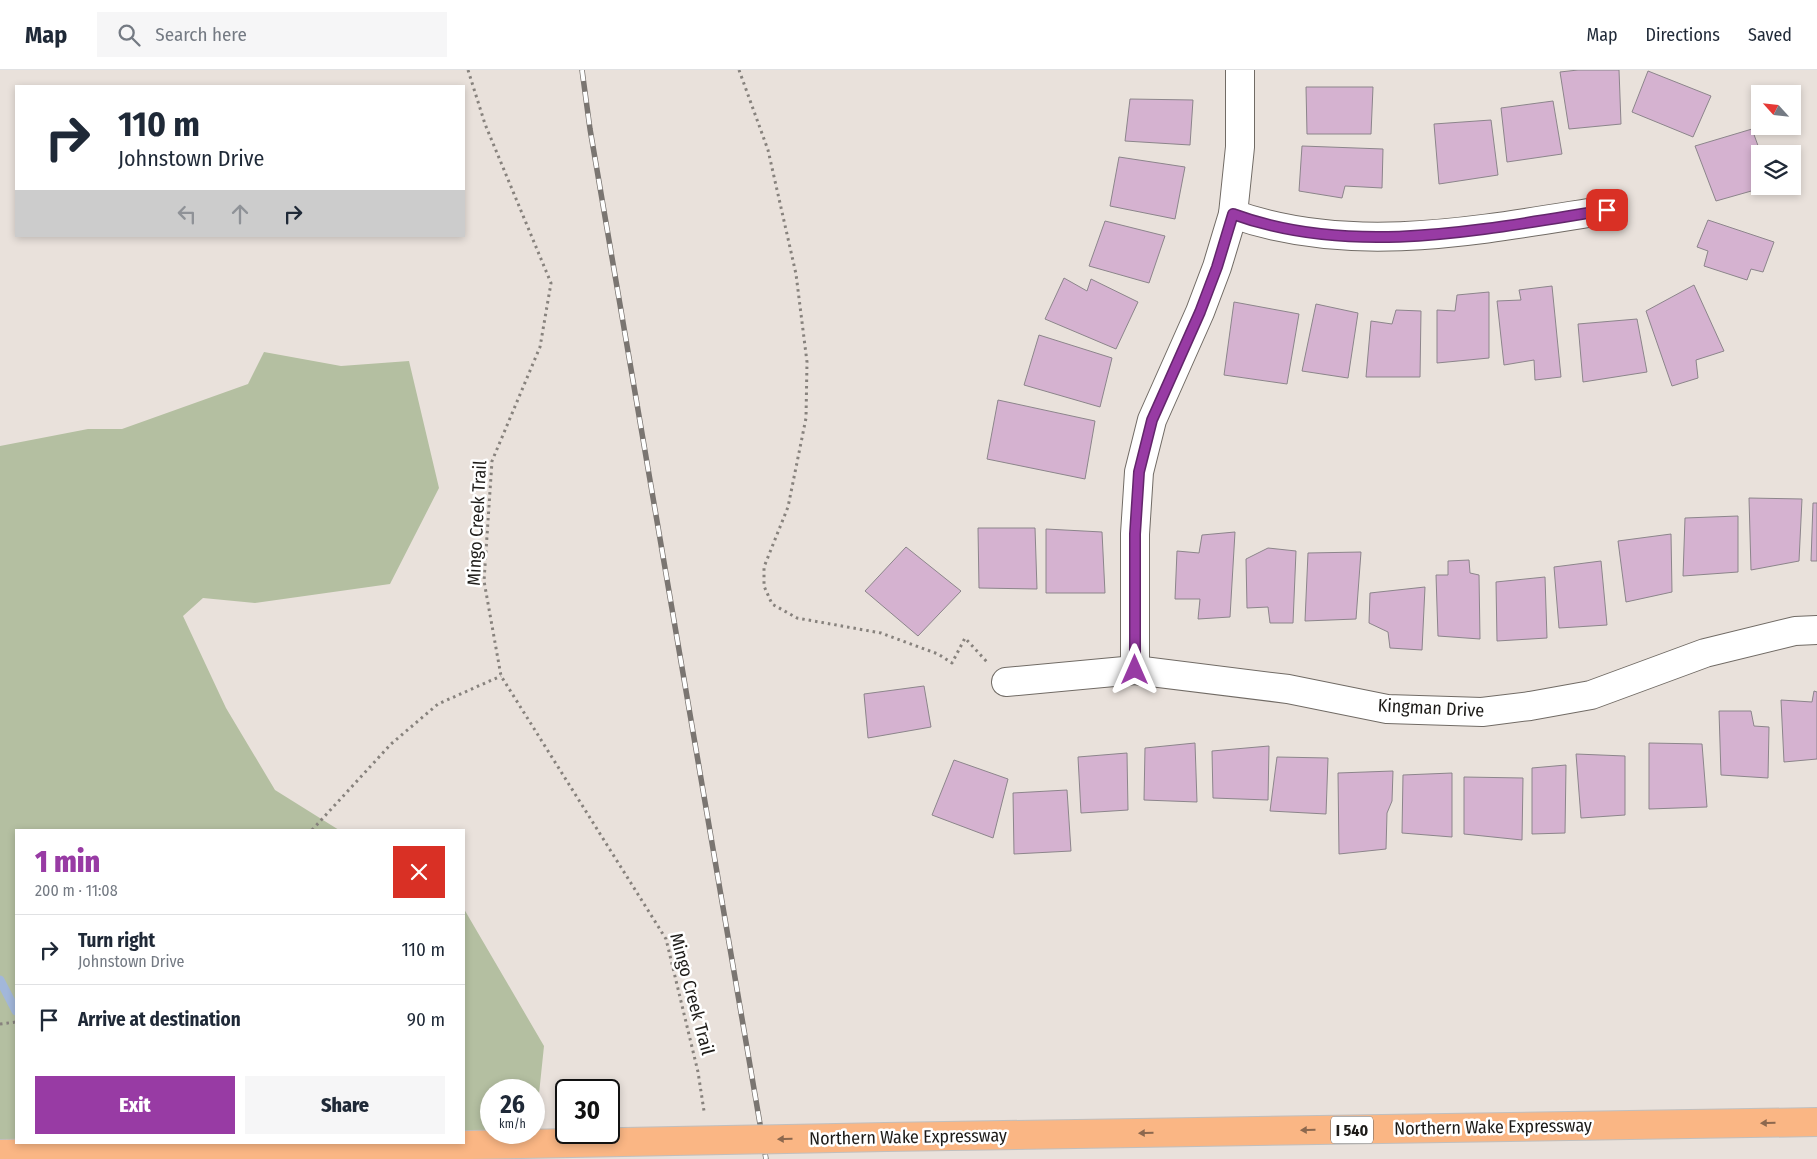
<!DOCTYPE html>
<html lang="en">
<head>
<meta charset="utf-8">
<style>
  :root { --surface:#fff; --page:#f6f6f7; --text:#1f2937; --muted:#747a83; --line:#e0e1e3; --accent:#983ba4 }
  body { margin:0; font-family:"Fira Sans Condensed",sans-serif; background:var(--page); color:var(--text); height:100vh; display:flex; flex-direction:column; font-size:19px; white-space:nowrap }
  * { box-sizing:border-box; margin:0 }
  p { font-size:16px; color:var(--muted) }
  .icon { flex:none; width:28px; height:28px; fill:none; stroke:currentColor; stroke-width:2; stroke-linecap:round; stroke-linejoin:round }
  .map { position:relative; flex:1; overflow:hidden }
  .panel { position:absolute; left:15px; top:759px; width:450px; height:315px; display:flex; flex-direction:column; background:var(--surface); border-radius:0px; box-shadow:0 2px 8px #0003 }
  .panel>* { flex:none }
  .banner { position:absolute; left:15px; top:15px; width:450px; height:152px; border-radius:0px; box-shadow:0 2px 8px #0003; background:#fff; color:var(--text); overflow:hidden }
  .needle { width:32px; rotate:297deg }
  .buttons { position:absolute; left:1751px; top:15px; display:grid; gap:10px }
  .buttons a { display:grid; place-items:center; width:50px; height:50px; border-radius:0px; background:var(--surface); box-shadow:0 2px 8px #0003; font-size:25px }
  .speed { position:absolute; left:480px; top:1009px; display:flex; gap:10px; font-size:25px; font-weight:700; text-align:center }
  .speed>* { display:grid; place-content:center; width:65px; height:65px; border-radius:50%; background:var(--surface); box-shadow:0 2px 8px #0003; line-height:1 }
  .speed small { font-size:12px; font-weight:400 }
  .speed .limit { border:2px solid #111; border-radius:8px; background:#fff; color:#111 }
  .pin { position:absolute; display:grid; place-items:center; width:42px; height:42px; color:#fff; margin:-21px; border-radius:10px; box-shadow:0 2px 8px #0006 }
  .me { position:absolute; width:55px; margin:-28px; rotate:0deg; stroke-linejoin:round; filter:drop-shadow(0 0 4px #0008) }
  .turn { display:flex; align-items:center; gap:18px; height:105px; padding:0 20px; font-size:22px }
  .turn .icon { width:65px; height:65px; stroke-width:2.5 }
  .turn b { display:block; font-size:35px; line-height:42px }
  .lanes { display:flex; align-items:center; height:48px; padding:0 20px; background:#0003; justify-content:center; gap:25px; direction:ltr }
  .lanes .off { opacity:.35 }
  .round { display:grid; place-items:center; flex:none; width:52px; height:52px; border-radius:0px; background:var(--page) }
  .overview { display:flex; align-items:center; justify-content:space-between; height:85px; padding:0 20px }
  h1 { font-size:30px; font-weight:800; line-height:38px; color:var(--accent) }
  .primary-button { display:flex; gap:10px; margin-top:auto; padding:10px 20px }
  .primary-button a { flex:1; height:58px; border-radius:0px; background:var(--accent); color:#fff; font-size:20px; font-weight:800; line-height:58px; text-align:center }
  .primary-button a+a { background:var(--page); color:var(--text) }
  ul { padding:0; list-style:none }
  li { display:flex; align-items:center; gap:15px; height:70px; padding:0 20px; border-top:1px solid var(--line) }
  li div { flex:1 }
  li b { display:block; font-size:19px }
  li em { font-style:normal }
  header { display:flex; align-items:center; gap:30px; box-sizing:border-box; height:70px; padding:0 25px; background:var(--surface); border-bottom:1px solid var(--line) }
  header strong { font-size:24px }
  nav { display:flex; gap:28px; margin-inline-start:auto; font-size:18px }
  .search { width:350px; height:45px; background:var(--page); display:flex; align-items:center; gap:12px; box-sizing:border-box; padding:0 18px; border-radius:0px; color:var(--muted); font-size:19px }
  .map>svg:first-child { display:block }
</style>
</head>
<body>
<header>
<strong>Map</strong>
<div class="search"><svg class="icon" aria-label="search" viewBox="0 0 24 24"><circle cx="10" cy="10" r="6"/><path d="M15 15l6 6"/></svg>Search here</div>
<nav><a>Map</a><a>Directions</a><a>Saved</a></nav>
</header>
<div class="map">
<svg width="1817" height="1089" viewBox="0 0 1817 1089">
  <rect width="100%" height="100%" fill="#e9e1db"/>
  <path fill="#b4bfa1" d="M264,282l77,14 68,-5 30,127 -49,96 -135,19 -52,-5 -20,18 43,92 49,82 64,40h-323v312h448v-233l80,137 -7,67 -3,3v-26h-43v42l22,1 -33,26h-480v-713l88,-17h34l126,-45z"/>
  <g fill="none" stroke-linecap="round" stroke-linejoin="round">
    <path stroke="#a2b7da" stroke-width="9" d="M0,910l16,31"/>
  </g>
  <g fill="#d5b2d0" stroke="#8c858b">
    <path d="M1578,0h41l2,54 -52,5 -9,-57z"/>
    <path d="M1648,1l63,25 -18,41 -61,-25z"/>
    <path d="M1306,17h67l-2,47h-64z"/>
    <path d="M1130,29l63,1 -3,45 -65,-4z"/>
    <path d="M1553,31l9,53 -55,8 -6,-54z"/>
    <path d="M1491,50l7,55 -59,9 -5,-60z"/>
    <path d="M1752,59l9,25 -1,32h9l-53,15 -21,-55z"/>
    <path d="M1302,76l81,3 -1,39 -37,-2 -3,12 -43,-7z"/>
    <path d="M1119,87l66,10 -10,52 -65,-13z"/>
    <path d="M1708,150l66,22 -11,30 -12,-3 -4,11 -43,-14 4,-15 -11,-4z"/>
    <path d="M1105,151l60,15 -16,47 -60,-17z"/>
    <path d="M1064,208l23,13 4,-12 47,23 -22,47 -71,-30z"/>
    <path d="M1694,215l30,66 -28,9 2,18 -26,8 -26,-75z"/>
    <path d="M1552,216l9,91 -26,3 -1,-20 -30,5 -7,-64 24,-1 -2,-10z"/>
    <path d="M1489,222v66l-52,5v-53l18,1 2,-16z"/>
    <path d="M1234,232l65,12 -12,70 -63,-9z"/>
    <path d="M1316,234l42,9 -10,65 -46,-7z"/>
    <path d="M1396,240l25,1 -1,66h-54l5,-56 21,3z"/>
    <path d="M1637,249l10,53 -64,10 -5,-58z"/>
    <path d="M1039,265l73,23 -12,49 -76,-22z"/>
    <path d="M998,330l97,21 -10,58 -98,-20z"/>
    <path d="M1749,428l53,1 -3,62 -48,9z"/>
    <path d="M1813,433h4v58h-6z"/>
    <path d="M1738,446v56l-55,4 2,-58z"/>
    <path d="M978,458h57l2,61 -58,-1z"/>
    <path d="M1046,459l56,3 3,61h-59z"/>
    <path d="M1235,462l-5,85 -32,2 2,-20h-25l2,-48 22,2 3,-18z"/>
    <path d="M1671,464l1,58 -46,10 -8,-61z"/>
    <path d="M906,477l55,44 -43,45 -53,-45z"/>
    <path d="M1268,478l28,3 -3,72h-23l-2,-16 -21,1 -1,-49z"/>
    <path d="M1361,482l-5,67 -51,2 3,-68z"/>
    <path d="M1469,490l1,13 9,2 1,64 -42,-3 -2,-61h12v-14z"/>
    <path d="M1601,491l6,64 -48,3 -5,-61z"/>
    <path d="M1545,507l2,61 -50,3 -1,-59z"/>
    <path d="M1425,517l-3,63 -32,-2 -2,-16 -19,-9 1,-30z"/>
    <path d="M924,616l7,41 -63,11 -4,-44z"/>
    <path d="M1814,621l3,1v67l-33,3 -3,-62 31,2z"/>
    <path d="M1719,641h32l3,15 15,1 -1,51 -47,-3z"/>
    <path d="M1195,673l2,59 -53,-2 1,-52z"/>
    <path d="M1649,673l53,1 5,63 -58,2z"/>
    <path d="M1269,676l-1,54 -55,-2 -1,-47z"/>
    <path d="M1127,683l1,57 -47,3 -3,-56z"/>
    <path d="M1576,684l49,2v59l-44,3z"/>
    <path d="M1277,687l51,1 -2,56 -56,-3z"/>
    <path d="M954,690l54,19 -15,59 -61,-23z"/>
    <path d="M1566,695l-1,68 -33,1v-66z"/>
    <path d="M1393,701l-1,30 -5,12 -1,36 -47,5 -1,-81z"/>
    <path d="M1452,703v64l-50,-4 1,-58z"/>
    <path d="M1464,707l59,1 -1,62 -58,-6z"/>
    <path d="M1067,720l4,61 -57,3 -1,-61z"/>
  </g>
  <g fill="none" stroke-linecap="round" stroke-linejoin="round">
    <defs>
      <g id="street">
        <path d="M1233,144c120,43 252,15 374,-4"/>
        <path d="M1135,600v-136l4,-62 13,-52 48,-108 17,-45 16,-53 7,-67v-77"/>
        <path d="M1006,612l129,-12 153,19 99,20 95,3 48,-6 61,-11 114,-42 90,-22 22,-1"/>
      </g>
      <path id="highway" d="M886,1067l931,-15"/>
    </defs>
    <use href="#street" stroke="#716b65" stroke-width="30"/>
    <use href="#highway" stroke="#c0bfbe" stroke-width="30"/>
    <g stroke="#87827d" stroke-width="3" stroke-dasharray="2.5 4" stroke-linecap="butt">
      <path d="M468,0l17,54 66,159 -11,64 -48,114 -8,120 17,95 165,263 32,133 6,39"/>
      <path d="M739,0l29,80 28,124 11,88 -1,56 -18,89 -24,60v19l8,18 25,14 84,15 57,21 14,9 13,-25 22,24"/>
      <path d="M312,760l79,-86 47,-40 63,-28"/>
      <path d="M0,954l16,-2"/>
    </g>
    <use href="#street" stroke="#fff" stroke-width="28"/>
    <use href="#highway" stroke="#fab684" stroke-width="28"/>
    <defs>
      <path id="rail" d="M582,0l8,59 176,1030"/>
    </defs>
    <use href="#rail" stroke="#7a7571" stroke-width="5.5"/>
    <use href="#rail" stroke="#fff" stroke-width="4" stroke-dasharray="11" stroke-linecap="butt"/>
    <defs>
      <path id="highway-bridge" d="M0,1084l886,-17"/>
    </defs>
    <use href="#highway-bridge" stroke="#c0bfbe" stroke-width="30" stroke-linecap="butt"/>
    <use href="#highway-bridge" stroke="#fab684" stroke-width="28"/>
  </g>
  <defs><path id="oneway-solid" d="M-6-.8H1V-3.2L6.5 0L1 3.2V.8H-6Z" transform="scale(1.25)"/></defs>
  <g fill="#8c684e">
    <use href="#oneway-solid" transform="translate(1768 1053) rotate(179)"/>
    <use href="#oneway-solid" transform="translate(1308 1060) rotate(179)"/>
    <use href="#oneway-solid" transform="translate(1146 1063) rotate(179)"/>
    <use href="#oneway-solid" transform="translate(785 1069) rotate(179)"/>
  </g>
  <g fill="none" stroke-linecap="round" stroke-linejoin="round">
    <defs>
      <path id="route" d="M1135,600v-136l4,-62 13,-52 48,-108 17,-45 16,-53c120,44 252,15 374,-4"/>
    </defs>
    <use href="#route" stroke="#63266b" stroke-width="12"/>
    <use href="#route" stroke="#983ba4" stroke-width="9"/>
  </g>
  <g text-anchor="middle" stroke-width="5" stroke-linejoin="round" paint-order="stroke">
    <rect fill="#fff" stroke="#615f5d" stroke-width="1" x="1331" y="1046.5" width="42" height="27" rx="4"/>
    <g font-size="16" font-weight="bold" fill="#1d1b18">
      <text x="1352" y="1066">I 540</text>
    </g>
    <g font-size="18" fill="#1d1b18" stroke="#fff">
      <text transform="translate(477 453) rotate(-87)" y="6">Mingo Creek Trail</text>
      <text transform="translate(1431 638) rotate(3)" y="6">Kingman Drive</text>
      <text transform="translate(692 924) rotate(75)" y="6">Mingo Creek Trail</text>
      <text transform="translate(1493 1057) rotate(-1)" y="6">Northern Wake Expressway</text>
      <text transform="translate(908 1067) rotate(-1)" y="6">Northern Wake Expressway</text>
    </g>
  </g>
</svg>
<div class="buttons">
<a><svg class="needle" viewBox="-14 -14 28 28"><path d="M0-13l5 13h-10z" fill="#e53935"/><path d="M0 13l5-13h-10z" fill="#747a83"/></svg></a>
<a><svg class="icon" aria-label="layers" viewBox="0 0 24 24"><path d="M12 4l9 5-9 5-9-5zM3 14l9 5 9-5"/></svg></a>
</div>
<div class="speed"><div>26<small>km/h</small></div><div class="limit">30</div></div>
<div class="pin" style="left:1607px;top:140px;background:#d93025"><svg class="icon" aria-label="arrive" viewBox="0 0 24 24"><path d="M6 21V4h12l-3 4 3 4H6"/></svg></div>
<svg class="me" style="left:1135px;top:600px" viewBox="-20 -20 40 40"><path d="M0-17L14 15 0 8-14 15z" fill="#983ba4" stroke="#fff" stroke-width="4"/></svg>
<div class="banner">
<div class="turn"><svg class="icon" aria-label="right" viewBox="0 0 24 24"><path d="M7 20v-9h11M14 6l5 5-5 5"/></svg><div><b>110 m</b>Johnstown Drive</div></div>
<div class="lanes"><svg class="icon off" aria-label="left" viewBox="0 0 24 24"><path d="M17 20v-9H6M10 6l-5 5 5 5"/></svg><svg class="icon off" aria-label="ahead" viewBox="0 0 24 24"><path d="M12 20V5M6 11l6-6 6 6"/></svg><svg class="icon" aria-label="right" viewBox="0 0 24 24"><path d="M7 20v-9h11M14 6l5 5-5 5"/></svg></div>
</div>
<section class="panel">
<div class="overview"><div><h1>1 min</h1><p>200 m · 11:08</p></div><a class="round" style="background:#d93025;color:#fff"><svg class="icon" aria-label="close" viewBox="0 0 24 24"><path d="M6 6l12 12M18 6L6 18"/></svg></a></div>
<ul>
<li><svg class="icon" aria-label="right" viewBox="0 0 24 24"><path d="M7 20v-9h11M14 6l5 5-5 5"/></svg><div><b>Turn right</b><p>Johnstown Drive</p></div><em>110 m</em></li>
<li><svg class="icon" aria-label="arrive" viewBox="0 0 24 24"><path d="M6 21V4h12l-3 4 3 4H6"/></svg><div><b>Arrive at destination</b></div><em>90 m</em></li>
</ul>
<div class="primary-button"><a>Exit</a><a>Share</a></div>
</section>
</div>
</body>
</html>
